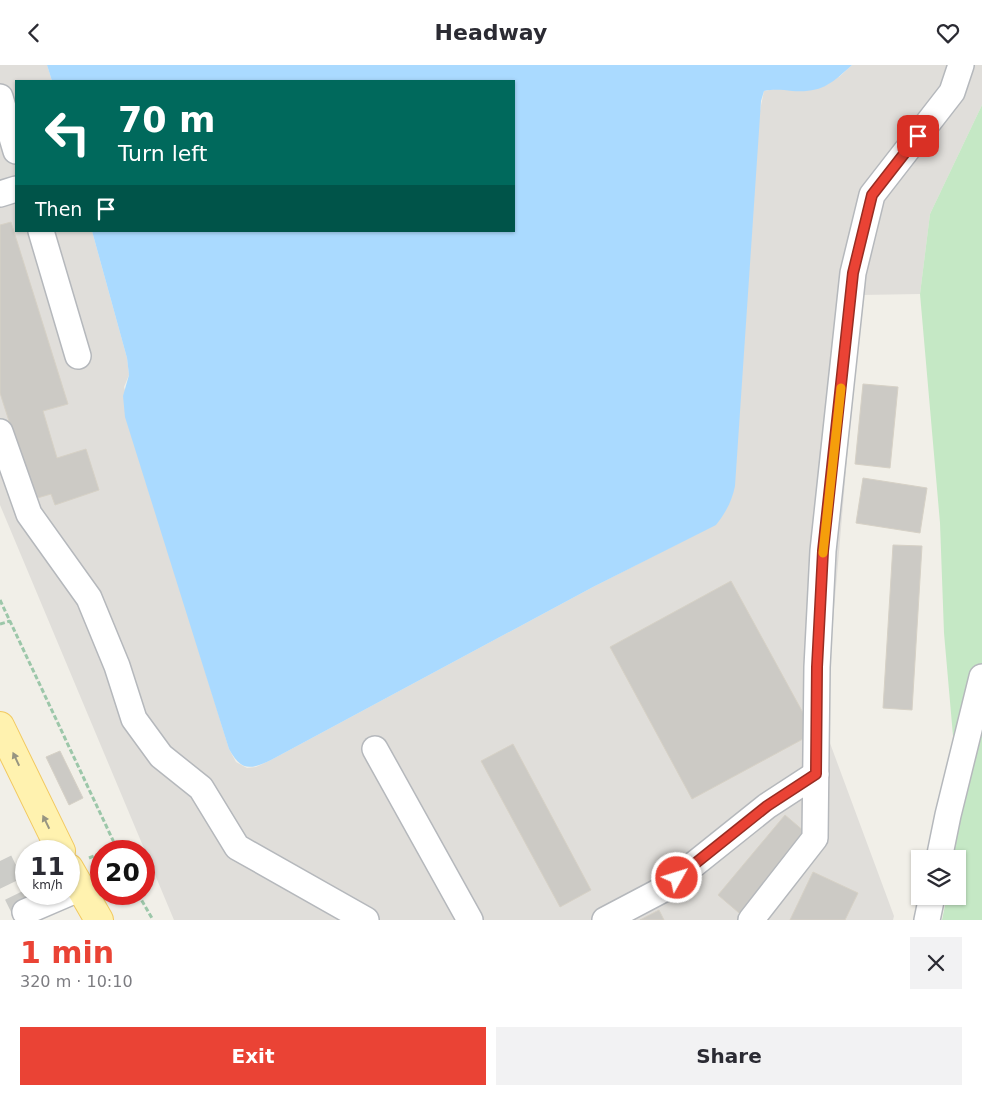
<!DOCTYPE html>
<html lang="en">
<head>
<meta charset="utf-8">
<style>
  :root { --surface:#fff; --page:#f2f2f3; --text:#2b2b33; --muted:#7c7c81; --accent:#ea4335 }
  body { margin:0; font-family:"DejaVu Sans",sans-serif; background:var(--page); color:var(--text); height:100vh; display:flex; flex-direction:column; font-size:19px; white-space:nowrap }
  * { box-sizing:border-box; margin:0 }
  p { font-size:16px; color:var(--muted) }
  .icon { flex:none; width:28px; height:28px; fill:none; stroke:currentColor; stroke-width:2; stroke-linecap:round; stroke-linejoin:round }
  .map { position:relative; height:855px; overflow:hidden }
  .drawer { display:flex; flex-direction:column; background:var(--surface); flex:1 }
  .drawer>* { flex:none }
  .hud { position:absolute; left:15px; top:15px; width:500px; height:152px; border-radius:0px; box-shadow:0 1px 4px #0004; background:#00695c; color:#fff; overflow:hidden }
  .buttons { position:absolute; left:911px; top:785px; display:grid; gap:10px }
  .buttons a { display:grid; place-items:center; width:55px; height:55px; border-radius:0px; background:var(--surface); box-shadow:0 1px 4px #0004; font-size:25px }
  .speed { position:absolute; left:15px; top:775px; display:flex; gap:10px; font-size:25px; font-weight:700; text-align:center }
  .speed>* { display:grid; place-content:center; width:65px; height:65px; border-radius:50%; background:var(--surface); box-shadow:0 1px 4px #0004; line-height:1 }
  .speed small { font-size:12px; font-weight:400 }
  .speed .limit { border:8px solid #d22; background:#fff; color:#111 }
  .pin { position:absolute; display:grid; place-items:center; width:42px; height:42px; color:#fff; margin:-21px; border-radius:10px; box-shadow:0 2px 8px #0006 }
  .me { position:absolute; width:55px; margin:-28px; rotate:51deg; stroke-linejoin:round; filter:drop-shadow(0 0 4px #0008) }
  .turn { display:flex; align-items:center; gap:18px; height:105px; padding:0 20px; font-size:22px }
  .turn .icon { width:65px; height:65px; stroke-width:2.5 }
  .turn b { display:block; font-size:35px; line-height:42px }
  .then { display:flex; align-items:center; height:48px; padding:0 20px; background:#0003; gap:10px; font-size:19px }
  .round { display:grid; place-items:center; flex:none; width:52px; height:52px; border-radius:0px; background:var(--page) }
  .summary { display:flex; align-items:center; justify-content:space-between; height:85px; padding:0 20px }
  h1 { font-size:30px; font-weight:700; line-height:38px; color:var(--accent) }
  .button { display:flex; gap:10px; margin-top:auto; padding:10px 20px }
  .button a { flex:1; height:58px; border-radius:0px; background:var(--accent); color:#fff; font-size:20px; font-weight:700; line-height:58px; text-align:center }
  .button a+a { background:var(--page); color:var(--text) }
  header { display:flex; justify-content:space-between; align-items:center; height:65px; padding:0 20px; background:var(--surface); font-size:22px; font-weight:700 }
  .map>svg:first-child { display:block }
</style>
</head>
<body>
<header><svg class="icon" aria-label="back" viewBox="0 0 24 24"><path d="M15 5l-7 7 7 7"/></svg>Headway<svg class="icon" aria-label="heart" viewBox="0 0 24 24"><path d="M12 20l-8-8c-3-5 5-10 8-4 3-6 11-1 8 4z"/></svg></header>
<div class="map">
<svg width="982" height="855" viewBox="0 0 982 855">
  <rect width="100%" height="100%" fill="#f1efe8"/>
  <path fill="#e0deda" d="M0,0h47l5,16h-36v150h76l35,127 2,17 -5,12 60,215 45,147 7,13 11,6 9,-1 15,-7 322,-173 123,-63 42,-404 6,-29 75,-14 13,-12h130v40l-52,109 -10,80 -59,1 -37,432 70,189 -1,4h-719l-174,-415z"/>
  <path fill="#c5e8c5" d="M982,40v815h-40l5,-24h11v-37h-4l4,-66 -14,-160 -4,-110 -20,-229 10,-80z"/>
  <path fill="#aadaff" d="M47,0h805c-21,19 -30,28 -60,26 -9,-1 -18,-2 -28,0l-3,10 -26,385c-3,15 -9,26 -19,39l-123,62 -322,173c-21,10 -30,11 -42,-11l-104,-332 -2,-21 6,-21 -2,-17 -35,-127h422v-150h-462z"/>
  <g fill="#cccac5" stroke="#d6d1c6">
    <path d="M11,157l57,182 -25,7 14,47 29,-9 13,41 -44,15 -4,-11 -17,5 -34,-106v-168z"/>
    <path d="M863,319l35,3 -8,81 -35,-4z"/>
    <path d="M863,413l64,10 -7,45 -64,-10z"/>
    <path d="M893,480l29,1 -10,164 -29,-2z"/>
    <path d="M731,516l83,152 -122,66 -82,-152z"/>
    <path d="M513,679l78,146 -31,17 -79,-146z"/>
    <path d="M60,686l23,47 -14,7 -23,-48z"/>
    <path d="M785,750l27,23 -67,80 -27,-23z"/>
    <path d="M813,807l45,21 -13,27h-55z"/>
    <path d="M659,845l5,10h-24z"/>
  </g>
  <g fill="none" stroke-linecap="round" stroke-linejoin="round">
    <path stroke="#ccccc8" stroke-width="25" stroke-dasharray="25 12" stroke-linecap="butt" d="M0,796l25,51"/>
    <defs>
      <g id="minor">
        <path d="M0,32l16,54"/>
        <path d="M0,129l16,-5"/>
        <path d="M41,166l37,125"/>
        <path d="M0,367l29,82 60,84 28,68 17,53 27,37 40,32 36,59 129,73"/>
        <path d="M375,684l95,171"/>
        <path d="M939,794l9,-44 34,-138"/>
        <path d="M25,847l42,-18"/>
        <path d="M605,855l57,-30 105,-84 49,-32"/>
        <path d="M751,855l64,-82 2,-171 6,-116 30,-278 19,-78 80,-103 9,-27"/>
        <path d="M927,855l5,-24"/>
      </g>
      <g id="major">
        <path d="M0,661l61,125"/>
        <path d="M69,803l30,52"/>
      </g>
    </defs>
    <use href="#minor" stroke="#b5b8bc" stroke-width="28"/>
    <use href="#major" stroke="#f2c960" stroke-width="30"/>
    <g stroke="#9cc7a9" stroke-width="3" stroke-dasharray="5 2.5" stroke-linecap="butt">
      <path d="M0,535l118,251"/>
      <path d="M0,559l10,-3"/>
      <path d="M104,786l11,-5"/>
      <path d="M89,793l12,-5"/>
      <path d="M138,829l15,26"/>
    </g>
    <use href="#minor" stroke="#fff" stroke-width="25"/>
    <use href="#major" stroke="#fff2af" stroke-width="28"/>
  </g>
  <defs><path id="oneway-solid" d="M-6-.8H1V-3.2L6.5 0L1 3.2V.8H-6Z" transform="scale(1.25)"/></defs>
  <g fill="#979581">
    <use href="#oneway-solid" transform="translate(16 694) rotate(-115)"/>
    <use href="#oneway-solid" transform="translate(46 757) rotate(-116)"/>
  </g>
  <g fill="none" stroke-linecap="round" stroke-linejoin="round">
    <defs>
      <path id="route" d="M677,813l90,-72 49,-32 1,-107 6,-116 30,-278 19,-78 46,-59"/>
    </defs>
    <use href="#route" stroke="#982c22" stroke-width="12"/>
    <use href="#route" stroke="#ea4335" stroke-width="9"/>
    <path stroke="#f59e0b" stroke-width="9" d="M823,488l18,-165"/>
  </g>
</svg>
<div class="buttons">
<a><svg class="icon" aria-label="layers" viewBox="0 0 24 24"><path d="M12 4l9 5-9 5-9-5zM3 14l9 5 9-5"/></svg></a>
</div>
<div class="speed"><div>11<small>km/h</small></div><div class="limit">20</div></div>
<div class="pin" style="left:918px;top:71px;background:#d93025"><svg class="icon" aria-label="arrive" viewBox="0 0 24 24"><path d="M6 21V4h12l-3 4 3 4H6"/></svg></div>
<svg class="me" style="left:677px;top:813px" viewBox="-20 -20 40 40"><circle r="17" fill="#ea4335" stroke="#fff" stroke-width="3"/><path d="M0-11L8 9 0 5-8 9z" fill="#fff"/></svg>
<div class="hud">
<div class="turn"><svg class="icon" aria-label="left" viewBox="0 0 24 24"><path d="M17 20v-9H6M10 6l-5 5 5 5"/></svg><div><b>70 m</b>Turn left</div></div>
<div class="then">Then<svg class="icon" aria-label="arrive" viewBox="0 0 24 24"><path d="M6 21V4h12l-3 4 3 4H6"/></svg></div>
</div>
</div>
<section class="drawer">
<div class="summary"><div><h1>1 min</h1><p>320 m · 10:10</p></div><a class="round"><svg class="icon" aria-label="close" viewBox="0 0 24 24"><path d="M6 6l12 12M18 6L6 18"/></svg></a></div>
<div class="button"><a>Exit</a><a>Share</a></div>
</section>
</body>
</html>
